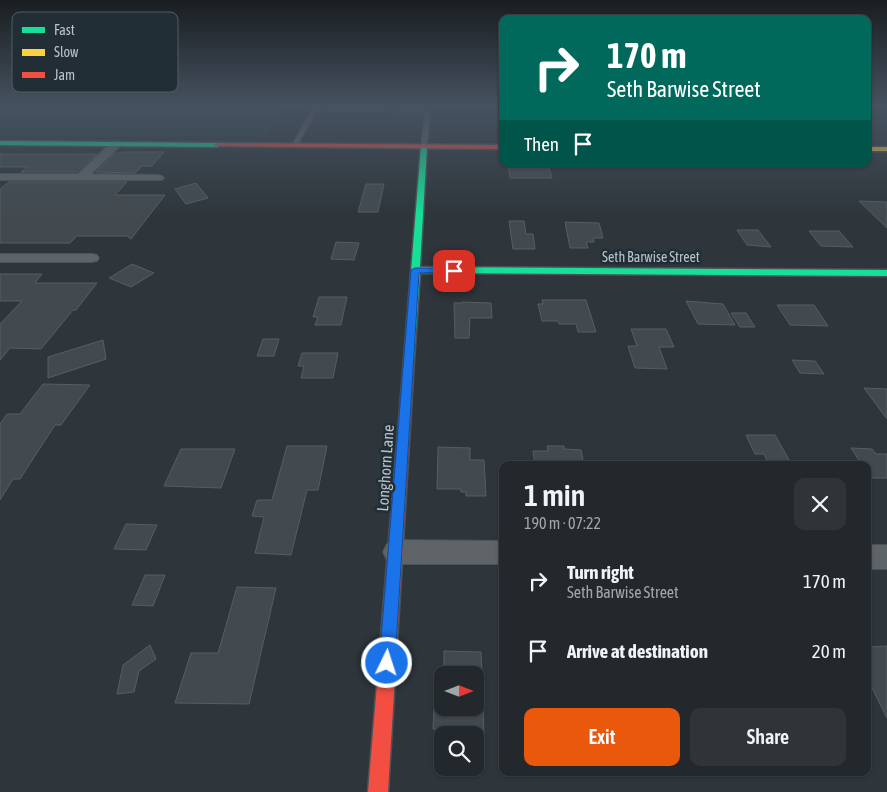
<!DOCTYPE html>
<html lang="en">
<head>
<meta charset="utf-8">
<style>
  :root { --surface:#22282c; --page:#2e3438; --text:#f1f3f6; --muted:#a2a6a9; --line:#3f4448; --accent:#ea580c }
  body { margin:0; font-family:"Asap Condensed",sans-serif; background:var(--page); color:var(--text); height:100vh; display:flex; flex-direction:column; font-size:19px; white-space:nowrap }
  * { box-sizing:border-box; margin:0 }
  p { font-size:16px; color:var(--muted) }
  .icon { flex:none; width:28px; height:28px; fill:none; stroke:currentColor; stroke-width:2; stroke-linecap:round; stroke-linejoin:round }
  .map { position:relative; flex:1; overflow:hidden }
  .sheet { position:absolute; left:499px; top:461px; width:372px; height:315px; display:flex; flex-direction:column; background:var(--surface); border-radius:10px; box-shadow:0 1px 4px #0004,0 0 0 1px var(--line) }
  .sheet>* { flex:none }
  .top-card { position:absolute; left:499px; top:15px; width:372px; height:152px; border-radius:10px; box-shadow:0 1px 4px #0004,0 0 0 1px var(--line); background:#00695c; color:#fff; overflow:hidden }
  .needle { width:32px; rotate:90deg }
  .buttons { position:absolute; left:434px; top:666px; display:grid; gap:10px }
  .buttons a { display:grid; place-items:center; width:50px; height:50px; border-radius:10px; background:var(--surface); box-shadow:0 1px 4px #0004,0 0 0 1px var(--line); font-size:25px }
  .pin { position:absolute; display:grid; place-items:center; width:42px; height:42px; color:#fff; margin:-21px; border-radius:10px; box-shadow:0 2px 8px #0006 }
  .me { position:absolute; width:55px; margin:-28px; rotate:4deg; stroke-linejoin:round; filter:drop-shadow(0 0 4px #0008) }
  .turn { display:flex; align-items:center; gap:18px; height:105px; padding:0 25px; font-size:22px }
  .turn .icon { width:65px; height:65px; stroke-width:2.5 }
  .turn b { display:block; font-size:35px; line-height:42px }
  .then { display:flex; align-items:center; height:48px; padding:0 25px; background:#0003; gap:10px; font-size:19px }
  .round { display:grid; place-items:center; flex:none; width:52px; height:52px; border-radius:10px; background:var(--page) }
  .overview { display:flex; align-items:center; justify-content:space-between; height:85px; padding:0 25px }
  h1 { font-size:30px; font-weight:600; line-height:38px }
  .button { display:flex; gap:10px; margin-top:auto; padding:10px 25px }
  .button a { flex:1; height:58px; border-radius:10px; background:var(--accent); color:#fff; font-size:20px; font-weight:600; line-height:58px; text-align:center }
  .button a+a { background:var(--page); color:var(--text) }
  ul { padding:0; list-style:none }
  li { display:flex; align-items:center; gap:15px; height:70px; padding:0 25px }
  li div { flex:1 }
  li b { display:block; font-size:19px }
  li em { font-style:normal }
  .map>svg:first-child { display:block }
</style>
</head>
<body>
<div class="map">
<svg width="887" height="792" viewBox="0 0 887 792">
  <rect width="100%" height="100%" fill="#2e363b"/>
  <path fill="#2b403f" d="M0,105h284l-19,31h-265z"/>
  <g fill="#434a4f" stroke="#575e62">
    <path d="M123,152h41l-12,14h-10l-7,7 -39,-1 18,-18z"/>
    <path d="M0,154h97l-20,18h-56l7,-5h-28z"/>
    <path d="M508,164l40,1 4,13h-42z"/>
    <path d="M9,182h118l-12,13h50l-34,44 -4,-3h-50l-7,7h-70v-54z"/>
    <path d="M196,183l12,15 -22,6 -11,-15z"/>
    <path d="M366,184h18l-6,28h-20z"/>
    <path d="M859,201l28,1v26z"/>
    <path d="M509,221h15l2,13h7l2,15h-22z"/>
    <path d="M565,222l34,1 4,15h-10l1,4h-8l2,6h-18z"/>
    <path d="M737,230h21l13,17 -24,-2z"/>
    <path d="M809,231h30l14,16 -32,-1z"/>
    <path d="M336,242l23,1 -5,17 -23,-1z"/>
    <path d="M132,264l22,9 -23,14 -22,-9z"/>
    <path d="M0,274h42l-7,9h62l-21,27h-3l-32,39 -31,-1 -10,12v-36l22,-23h-22z"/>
    <path d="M319,297h28l-6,28h-26l3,-8h-5z"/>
    <path d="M542,300h44l10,32h-18l-2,-8h-17l-1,-3h-16l-4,-17h5z"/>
    <path d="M686,301l37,3 12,21 -37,-1z"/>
    <path d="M462,302l29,1 1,15h-22l-1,20h-14l-1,-35h8z"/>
    <path d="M777,305h37l14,21 -38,-1z"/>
    <path d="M731,313h15l9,14h-15z"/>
    <path d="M631,329h35l8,18h-15l8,22 -32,-1 -7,-22h9z"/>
    <path d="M263,339h16l-5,17h-17z"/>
    <path d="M103,340l3,19 -58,19v-21z"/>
    <path d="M302,353h36l-5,25h-32l3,-12h-6z"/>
    <path d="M792,360l23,1 9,13 -24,-1z"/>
    <path d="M43,384l47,1 -29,40h-6l-35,54h-7l-13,21v-76l7,-10h13z"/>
    <path d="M864,388l23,1v30z"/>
    <path d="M746,435h29l17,30h-23l-5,-11h-9z"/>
    <path d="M287,446h40l-9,44h-11l-16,65 -36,-2 9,-36 -12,-1 5,-16h15z"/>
    <path d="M547,446h17v3l17,1 3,15h-49l-2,-14h15z"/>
    <path d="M438,447l32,1v12h14l2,36h-20v-4h-5v-3h-24z"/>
    <path d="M851,448l21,1 4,5h11v24h-17l-2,-4v-9h-6z"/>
    <path d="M181,449h54l-14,39 -57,-2z"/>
    <path d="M126,524l31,1 -11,25 -32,-1z"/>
    <path d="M145,575h20l-12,31 -21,-1z"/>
    <path d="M237,587l39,1 -27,116 -74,-1 16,-50h27z"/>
    <path d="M150,645l6,14 -17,12 -5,21 -17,2 6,-29z"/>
    <path d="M887,646v72l-19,-38v-33z"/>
    <path d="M444,651l37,1 1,23h-38z"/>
    <path d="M434,708h49l1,27h-42v-6h-9z"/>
  </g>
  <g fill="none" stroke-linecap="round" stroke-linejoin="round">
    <defs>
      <g id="lane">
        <path d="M495,105h7v3z"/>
        <path d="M320,108l107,2 3,3 -3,33 -3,2 -3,-2 4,-32 -1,-2 -103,-2 -6,3 -18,33h-4l-1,-1 19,-34z"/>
      </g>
      <g id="street">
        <path d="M116,141l4,1 1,2 -1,2 -29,28 67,1 4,1 2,2 -2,2h-162v-6h78l34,-32z"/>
        <path d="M0,254h92l5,1 2,3 -2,3 -5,1h-92z"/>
        <path d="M395,540l107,1v23h-107l-8,-4 -4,-8 4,-8z"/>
        <rect x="868" y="545" width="19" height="24"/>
      </g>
      <g id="fast">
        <path d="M0,141l217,2 3,2 -3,2 -217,-2z"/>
        <path d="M424,144l3,2 -7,121 467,3v6l-467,-3 -6,87 -5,4 -5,-4 17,-214z"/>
      </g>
      <rect id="slow" x="868" y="147" width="19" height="4"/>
      <g id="jam">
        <path d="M217,143l285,2v4l-287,-3 -1,-1z"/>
        <path d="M409,356l5,4 -26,432h-20l36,-432z"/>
      </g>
    </defs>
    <use href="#lane" stroke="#4c5357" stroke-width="2"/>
    <use href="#street" stroke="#4c5357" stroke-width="2"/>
    <use href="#fast" stroke="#4c5357" stroke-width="3"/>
    <use href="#slow" stroke="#4c5357" stroke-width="3"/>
    <use href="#jam" stroke="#4c5357" stroke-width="3"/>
    <use href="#lane" fill="#5e6468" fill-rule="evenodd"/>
    <use href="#street" fill="#5e6468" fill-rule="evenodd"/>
    <use href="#fast" fill="#16e098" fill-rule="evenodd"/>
    <use href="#slow" fill="#ffcf43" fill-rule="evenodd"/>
    <use href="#jam" fill="#f24e42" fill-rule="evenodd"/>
  </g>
  <linearGradient id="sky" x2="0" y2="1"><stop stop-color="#191e20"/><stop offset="0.49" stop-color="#465260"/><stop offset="1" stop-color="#465260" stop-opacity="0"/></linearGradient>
  <rect width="887" height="216" fill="url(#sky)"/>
  <path fill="#1a73e8" stroke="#114b97" d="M454,268l5,3 -2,1 -38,1 -24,390 -2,6 -6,2 -6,-2 -2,-6 32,-393 4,-2z"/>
  <g text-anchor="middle" stroke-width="5" stroke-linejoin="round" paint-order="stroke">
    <g font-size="14" fill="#bac3ca" stroke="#222e36">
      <text x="651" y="262">Seth Barwise Street</text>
    </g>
    <g font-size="16" fill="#bac3ca" stroke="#222e36">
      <text transform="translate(385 468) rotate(-86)" y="6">Longhorn Lane</text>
    </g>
  </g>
  <rect x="12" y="12" width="166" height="80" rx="8" fill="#222e36" stroke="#505b62" stroke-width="1"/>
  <rect x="22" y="27" width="23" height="6" fill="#16e098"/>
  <rect x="22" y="49" width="23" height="7" fill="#ffcf43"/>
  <rect x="22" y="72" width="23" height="6" fill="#f24e42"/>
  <g font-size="14" fill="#bac3ca">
    <text x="54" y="35">Fast</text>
    <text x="54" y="57">Slow</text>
    <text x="54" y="80">Jam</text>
  </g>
</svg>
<div class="buttons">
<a><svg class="needle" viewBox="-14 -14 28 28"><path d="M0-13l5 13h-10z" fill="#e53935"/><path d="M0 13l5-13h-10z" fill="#a2a6a9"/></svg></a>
<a><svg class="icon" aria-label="search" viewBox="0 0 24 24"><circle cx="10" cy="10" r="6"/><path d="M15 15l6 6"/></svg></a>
</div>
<div class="pin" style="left:454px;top:271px;background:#d93025"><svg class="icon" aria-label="arrive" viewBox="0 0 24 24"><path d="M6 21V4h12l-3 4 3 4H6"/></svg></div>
<svg class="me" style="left:387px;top:663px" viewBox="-20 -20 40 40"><circle r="17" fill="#1a73e8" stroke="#fff" stroke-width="3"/><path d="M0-11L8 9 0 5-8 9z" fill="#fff"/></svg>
<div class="top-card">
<div class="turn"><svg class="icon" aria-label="right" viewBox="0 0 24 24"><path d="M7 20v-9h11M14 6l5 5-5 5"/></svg><div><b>170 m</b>Seth Barwise Street</div></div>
<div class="then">Then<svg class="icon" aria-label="arrive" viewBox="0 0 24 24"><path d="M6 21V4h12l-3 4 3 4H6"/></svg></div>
</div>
<section class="sheet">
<div class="overview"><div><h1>1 min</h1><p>190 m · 07:22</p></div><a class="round"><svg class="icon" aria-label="close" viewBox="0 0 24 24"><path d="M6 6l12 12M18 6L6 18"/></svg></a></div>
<ul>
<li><svg class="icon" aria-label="right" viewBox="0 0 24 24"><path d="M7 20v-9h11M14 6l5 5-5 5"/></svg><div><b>Turn right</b><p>Seth Barwise Street</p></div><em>170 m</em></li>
<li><svg class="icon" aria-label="arrive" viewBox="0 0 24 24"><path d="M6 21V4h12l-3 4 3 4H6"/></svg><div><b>Arrive at destination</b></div><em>20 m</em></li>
</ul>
<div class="button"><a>Exit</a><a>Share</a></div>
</section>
</div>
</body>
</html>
